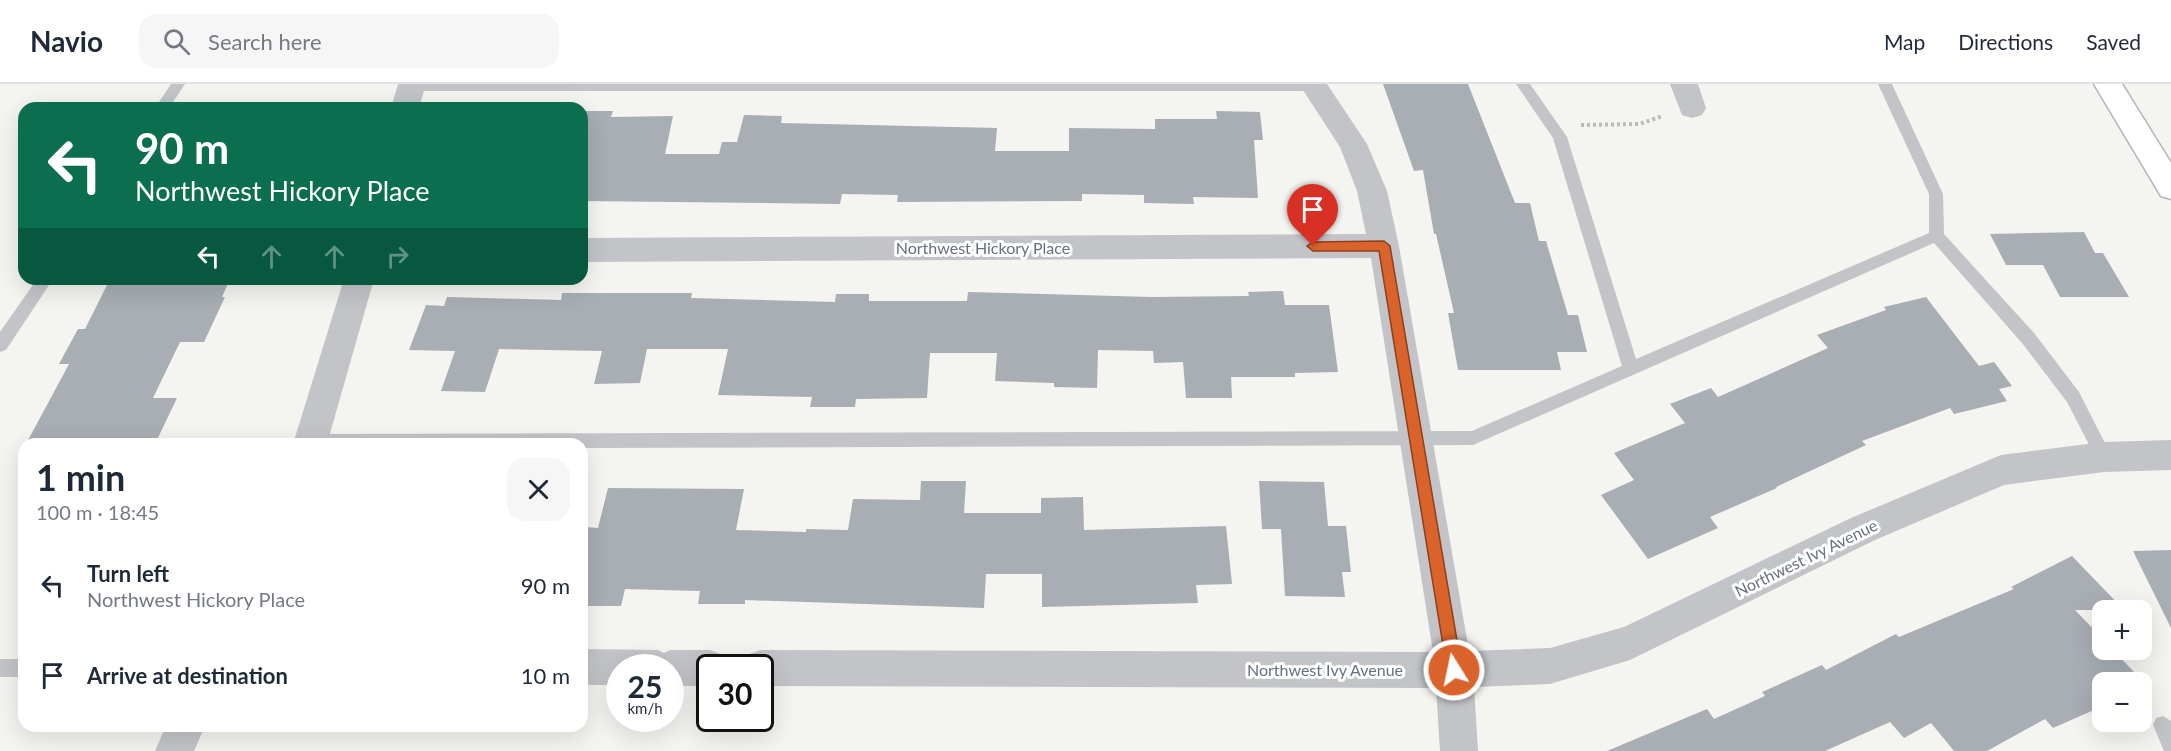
<!DOCTYPE html>
<html lang="en">
<head>
<meta charset="utf-8">
<style>
  :root { --surface:#fff; --page:#f6f6f7; --text:#1f2937; --muted:#747a83; --line:#e0e1e3 }
  body { margin:0; font-family:Lato,sans-serif; background:var(--page); color:var(--text); height:100vh; display:flex; flex-direction:column; font-size:22px; white-space:nowrap }
  * { box-sizing:border-box; margin:0 }
  p { font-size:20px; color:var(--muted) }
  .icon { flex:none; width:33px; height:33px; fill:none; stroke:currentColor; stroke-width:2; stroke-linecap:round; stroke-linejoin:round }
  .map { position:relative; flex:1; overflow:hidden }
  .drawer { position:absolute; left:18px; top:354px; width:570px; height:294px; display:flex; flex-direction:column; background:var(--surface); border-radius:18px; box-shadow:0 6px 24px #0002 }
  .drawer>* { flex:none }
  .top-card { position:absolute; left:18px; top:18px; width:570px; height:183px; border-radius:18px; box-shadow:0 6px 24px #0002; background:#0b6e4f; color:#fff; overflow:hidden }
  .tools { position:absolute; left:2092px; top:516px; display:grid; gap:12px }
  .tools a { display:grid; place-items:center; width:60px; height:60px; border-radius:12px; background:var(--surface); box-shadow:0 6px 24px #0002; font-size:30px }
  .speed { position:absolute; left:606px; top:570px; display:flex; gap:12px; font-size:30px; font-weight:700; text-align:center }
  .speed>* { display:grid; place-content:center; width:78px; height:78px; border-radius:50%; background:var(--surface); box-shadow:0 6px 24px #0002; line-height:1 }
  .speed small { font-size:15px; font-weight:400 }
  .speed .limit { border:3px solid #111; border-radius:9px; background:#fff; color:#111 }
  .pin { position:absolute; display:grid; place-items:center; width:51px; height:51px; color:#fff; margin:-62px -26px; border-radius:50% 50% 50% 0; rotate:-45deg; box-shadow:0 0 6px #0007 }
  .pin .icon { rotate:45deg }
  .me { position:absolute; width:66px; margin:-33px; rotate:350deg; stroke-linejoin:round; filter:drop-shadow(0 0 4px #0008) }
  .turn { display:flex; align-items:center; gap:21px; height:126px; padding:0 18px; font-size:27px }
  .turn .icon { width:78px; height:78px; stroke-width:2.5 }
  .turn b { display:block; font-size:42px; line-height:51px }
  .lanes { display:flex; align-items:center; height:57px; padding:0 18px; background:#0003; justify-content:center; gap:30px; direction:ltr }
  .lanes .off { opacity:.35 }
  .round { display:grid; place-items:center; flex:none; width:63px; height:63px; border-radius:18px; background:var(--page) }
  .summary { display:flex; align-items:center; justify-content:space-between; height:102px; padding:0 18px }
  h1 { font-size:36px; font-weight:700; line-height:45px }
  ul { padding:0; list-style:none }
  li { display:flex; align-items:center; gap:18px; height:90px; padding:0 18px }
  li div { flex:1 }
  li b { display:block; font-size:22px }
  li em { font-style:normal }
  header { display:flex; align-items:center; gap:36px; box-sizing:border-box; height:84px; padding:0 30px; background:var(--surface); border-bottom:2px solid var(--line) }
  header strong { font-size:28px }
  nav { display:flex; gap:33px; margin-inline-start:auto; font-size:21px }
  .search { width:420px; height:54px; background:var(--page); display:flex; align-items:center; gap:15px; box-sizing:border-box; padding:0 21px; border-radius:18px; color:var(--muted); font-size:22px }
  .map>svg:first-child { display:block }
</style>
</head>
<body>
<header>
<strong>Navio</strong>
<div class="search"><svg class="icon" aria-label="search" viewBox="0 0 24 24"><circle cx="10" cy="10" r="6"/><path d="M15 15l6 6"/></svg>Search here</div>
<nav><a>Map</a><a>Directions</a><a>Saved</a></nav>
</header>
<div class="map">
<svg width="2171" height="667" viewBox="0 0 2171 667">
  <rect width="100%" height="100%" fill="#f4f4f0"/>
  <g fill="#a8aeb4">
    <path d="M1383,0h85l47,119h15l9,38h7l22,74h10l9,37h-30l4,18h-103l-10,-57h6l-18,-79h-2l-11,-64 -9,1z"/>
    <path d="M582,27h31l-2,6 62,-1 -8,38h54l3,-12h15l7,-27 38,1 -1,7 216,5 -2,23h74v-23l86,1v-10h62l-1,-8 44,1 3,28h-9l4,58 -65,-1 1,7 -50,-1v-8l-62,-1v7l-185,1 1,-7 -56,-1 -2,10 -258,-3z"/>
    <path d="M2084,148l11,21h8l26,44h-69l-17,-32h-37l-16,-31z"/>
    <path d="M110,195h120l-8,18h3l-21,45h-24l-27,56h24l-22,46h-129l43,-80h-10l19,-35h7z"/>
    <path d="M1283,207l2,14h44l9,67 -43,1v4h-64l1,21h-46l-3,-36 -29,1 -1,-12 -55,-1 -1,38 -43,-1v-4l-59,-2 2,-28h-67l-3,45 -71,1 -1,8h-45l2,-10 -94,-2 10,-46h-81l-7,34 -46,1 8,-33 -103,-2 -14,43 -44,-1 14,-40 -46,-1 17,-45 18,1 3,-9 114,3 1,-7h130l-1,5 144,4 1,-8h33v7h98l1,-9 183,5 98,-1 -1,-4z"/>
    <path d="M1926,213l53,69 15,-4 18,24 -13,3 8,12 -53,13 -4,-6 -88,33 4,4 -90,42 1,1 -67,29 8,11 -70,31 -47,-64 33,-15 -20,-27 71,-30 -15,-19 41,-16 7,9 110,-49 -11,-13 69,-25 -2,-3z"/>
    <path d="M921,397h45l-2,32h77v-15l42,-1 1,33 142,-4 6,58 -36,1 2,18 -156,4v-33h-56l-2,34 -239,-8v4h-47l2,-13 -75,-2 -4,17h-39v-61l4,-18 12,1 10,-40 136,1 -8,41 70,2v-3l42,1 5,-31 67,1z"/>
    <path d="M1259,397l65,1 4,44h18l5,46h-9l3,25 -60,-1 -4,-67h-19z"/>
    <path d="M2171,466v78l-38,-77z"/>
    <path d="M2072,472l52,54h-49l28,29v11h10l21,22 -18,10h-13v24l-50,22 -8,-9 -58,32h-33l-23,-28 -27,15 -14,-16 -65,29h-218l100,-42 7,10 51,-23 -3,-4 60,-27 4,5 70,-36 3,3 115,-48 -3,-2z"/>
  </g>
  <g fill="none" stroke-linecap="round" stroke-linejoin="round">
    <defs>
      <path id="secondary" d="M2094,0h28l49,79v36l-10,-3z"/>
    </defs>
    <use href="#secondary" stroke="#b2b6ba" stroke-width="3"/>
    <path stroke="#b9bbbd" stroke-width="4" stroke-dasharray="3 3" stroke-linecap="butt" d="M1581,41l58,-1 24,-8"/>
    <g fill="#c2c4c8" fill-rule="evenodd">
      <path d="M171,0h14l-16,24h-14z"/>
      <path d="M405,0h916l1,2 -7,5h-904l-5,-2z"/>
      <path d="M1516,0h14l37,53 69,222 293,-126v-39l-51,-110h14l51,110 1,40 90,99 45,59 33,65 -2,5 -6,2 -6,-2 -31,-60 -45,-59 -88,-100 -461,202 -891,3v-4h-278l-1,-3 2,-5 6,-2 1161,-3 150,-65 -69,-228z"/>
      <path d="M37,195h16l-47,71 -6,2v-20z"/>
      <rect x="0" y="575" width="24" height="18"/>
      <path d="M2163,632l8,5v30h-7l-11,-26 3,-7z"/>
    </g>
    <g fill="#c2c4c8" fill-rule="evenodd">
      <path d="M398,0h28l-7,24h-28z"/>
      <path d="M1299,0h28l40,60 20,47 12,55 70,405 81,-3 74,-21 227,-109 150,-63 103,-13 67,-2v30l-67,2 -100,13 -129,55 -245,120 -80,24 -76,3 4,64h-38l-4,-63 -676,-2v-18h-18l5,-13 13,-5 673,2 -62,-394 -789,4v-24l784,-4 -9,-43 -17,-44z"/>
      <path d="M1670,0h28l8,24 -4,7 -10,3 -10,-3z"/>
      <path d="M344,195h30l-47,165h-34z"/>
      <path d="M582,565l76,1 6,3 6,-3h40l13,5 5,13h-18v18h-40v-18h-50v17h-38z"/>
      <path d="M166,642h39l-11,25h-39z"/>
    </g>
    <use href="#secondary" fill="#fff" fill-rule="evenodd"/>
  </g>
  <path fill="#da632b" stroke="#8e401c" stroke-width="1.5" d="M1384,157l6,5 72,424 -2,6 -6,2 -5,-2 -2,-6 -68,-419h-66l-6,-5 6,-4z"/>
  <g text-anchor="middle" stroke-width="6" stroke-linejoin="round" paint-order="stroke">
    <g font-size="16" fill="#657180" stroke="#fff">
      <text x="983" y="170">Northwest Hickory Place</text>
      <text transform="translate(1806 474) rotate(-26)" y="6">Northwest Ivy Avenue</text>
      <text x="1325" y="592">Northwest Ivy Avenue</text>
    </g>
  </g>
</svg>
<div class="tools">
<a>+</a>
<a>−</a>
</div>
<div class="speed"><div>25<small>km/h</small></div><div class="limit">30</div></div>
<div class="pin" style="left:1313px;top:162px;background:#d93025"><svg class="icon" aria-label="arrive" viewBox="0 0 24 24"><path d="M6 21V4h12l-3 4 3 4H6"/></svg></div>
<svg class="me" style="left:1454px;top:586px" viewBox="-20 -20 40 40"><circle r="17" fill="#da632b" stroke="#fff" stroke-width="3"/><path d="M0-11L8 9 0 5-8 9z" fill="#fff"/></svg>
<div class="top-card">
<div class="turn"><svg class="icon" aria-label="left" viewBox="0 0 24 24"><path d="M17 20v-9H6M10 6l-5 5 5 5"/></svg><div><b>90 m</b>Northwest Hickory Place</div></div>
<div class="lanes"><svg class="icon" aria-label="left" viewBox="0 0 24 24"><path d="M17 20v-9H6M10 6l-5 5 5 5"/></svg><svg class="icon off" aria-label="ahead" viewBox="0 0 24 24"><path d="M12 20V5M6 11l6-6 6 6"/></svg><svg class="icon off" aria-label="ahead" viewBox="0 0 24 24"><path d="M12 20V5M6 11l6-6 6 6"/></svg><svg class="icon off" aria-label="right" viewBox="0 0 24 24"><path d="M7 20v-9h11M14 6l5 5-5 5"/></svg></div>
</div>
<section class="drawer">
<div class="summary"><div><h1>1 min</h1><p>100 m · 18:45</p></div><a class="round"><svg class="icon" aria-label="close" viewBox="0 0 24 24"><path d="M6 6l12 12M18 6L6 18"/></svg></a></div>
<ul>
<li><svg class="icon" aria-label="left" viewBox="0 0 24 24"><path d="M17 20v-9H6M10 6l-5 5 5 5"/></svg><div><b>Turn left</b><p>Northwest Hickory Place</p></div><em>90 m</em></li>
<li><svg class="icon" aria-label="arrive" viewBox="0 0 24 24"><path d="M6 21V4h12l-3 4 3 4H6"/></svg><div><b>Arrive at destination</b></div><em>10 m</em></li>
</ul>
</section>
</div>
</body>
</html>
